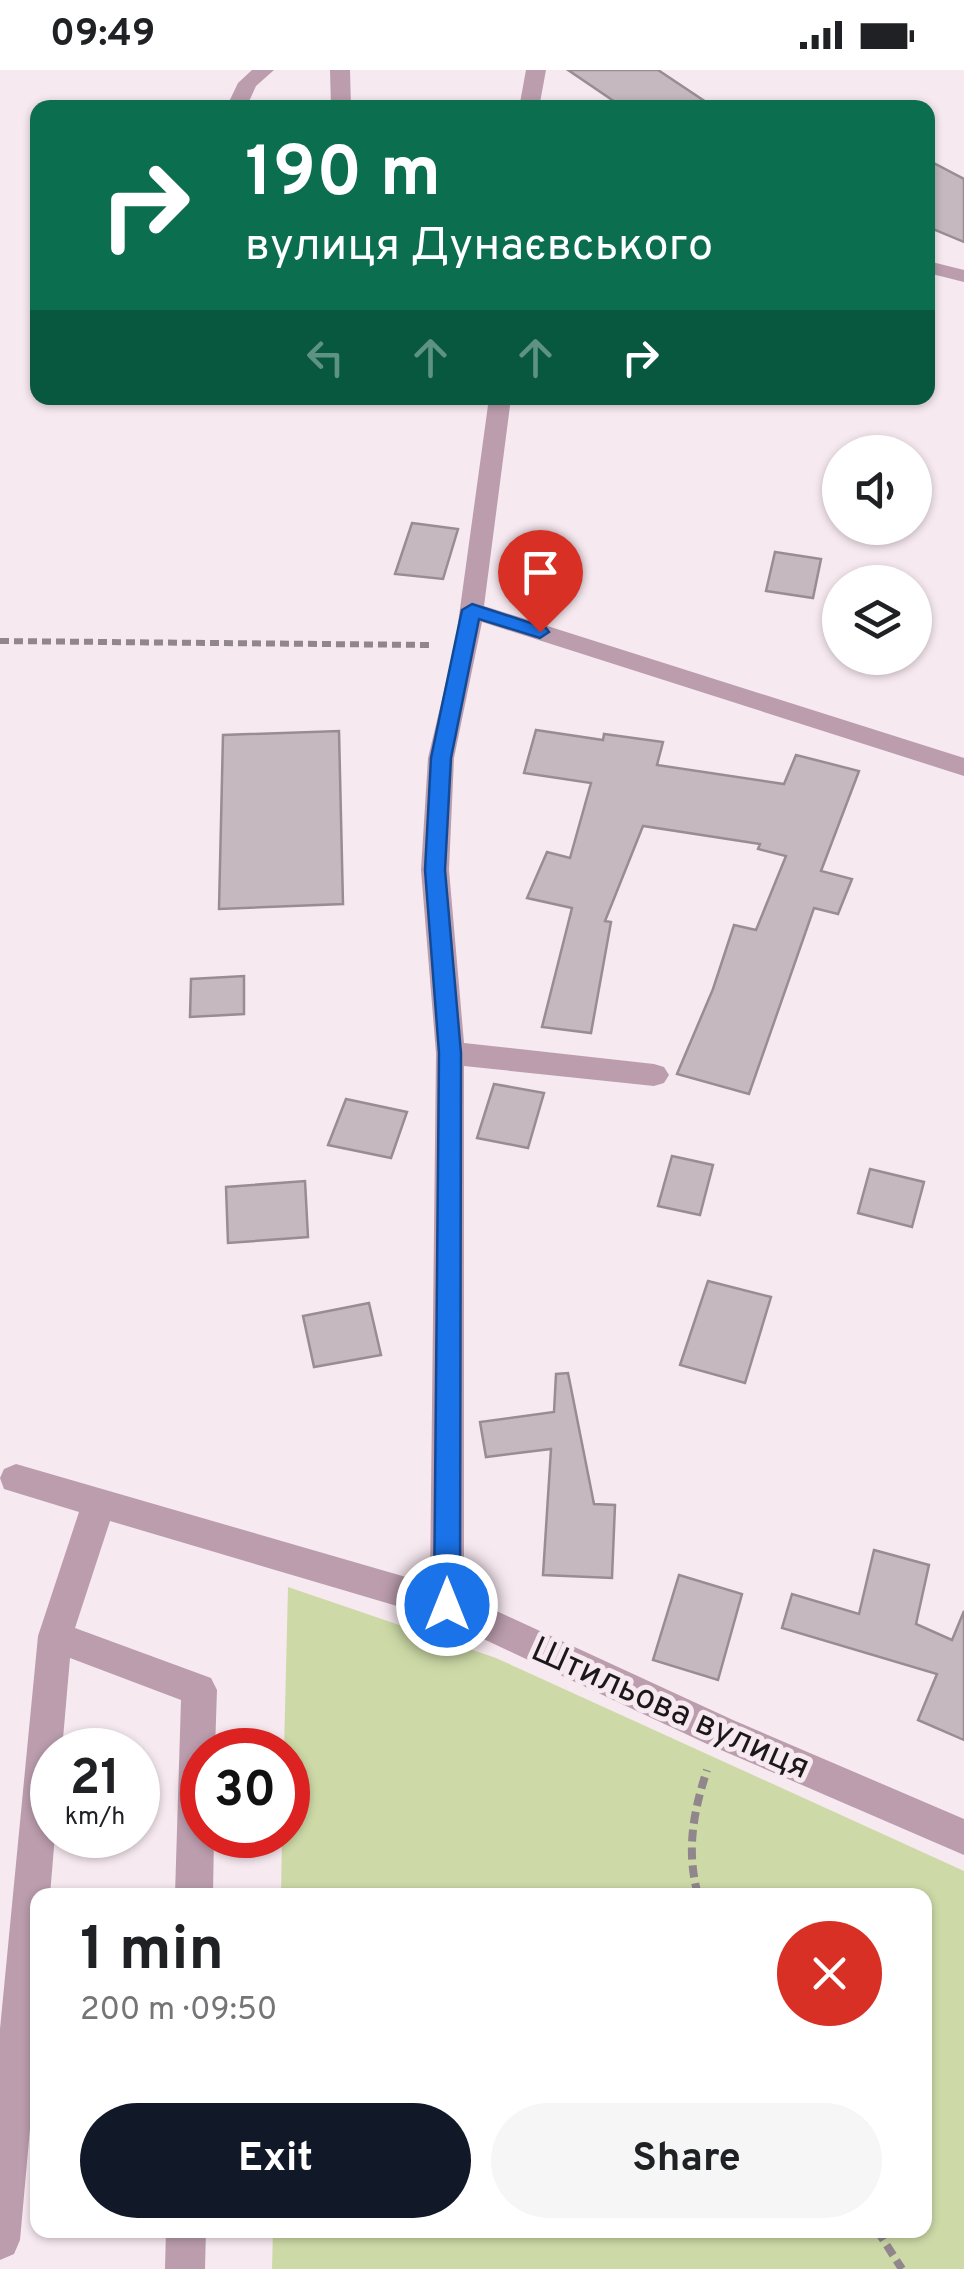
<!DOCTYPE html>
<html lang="en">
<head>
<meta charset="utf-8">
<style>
  :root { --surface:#fff; --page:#f6f6f6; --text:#202124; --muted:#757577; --accent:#111827 }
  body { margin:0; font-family:Overpass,sans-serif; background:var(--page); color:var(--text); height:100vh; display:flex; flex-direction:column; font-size:38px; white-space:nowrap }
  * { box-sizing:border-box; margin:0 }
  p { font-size:32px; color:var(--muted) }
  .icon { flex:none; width:55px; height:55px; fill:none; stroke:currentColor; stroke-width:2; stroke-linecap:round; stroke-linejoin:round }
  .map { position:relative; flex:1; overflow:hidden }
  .details { position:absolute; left:30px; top:1818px; width:902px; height:350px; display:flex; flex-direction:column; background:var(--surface); border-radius:20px; box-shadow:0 2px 8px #0004 }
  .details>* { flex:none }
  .guide { position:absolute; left:30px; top:30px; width:905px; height:305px; border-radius:20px; box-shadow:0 2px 8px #0004; background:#0b6e4f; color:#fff; overflow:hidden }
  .controls { position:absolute; left:822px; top:365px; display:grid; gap:20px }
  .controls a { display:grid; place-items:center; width:110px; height:110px; border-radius:50%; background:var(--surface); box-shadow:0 2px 8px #0004; font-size:50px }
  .speed { position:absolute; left:30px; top:1658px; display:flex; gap:20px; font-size:50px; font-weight:700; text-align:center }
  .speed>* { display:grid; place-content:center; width:130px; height:130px; border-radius:50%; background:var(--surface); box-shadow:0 2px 8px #0004; line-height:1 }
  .speed small { font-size:25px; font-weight:400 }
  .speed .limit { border:15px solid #d22; background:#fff; color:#111 }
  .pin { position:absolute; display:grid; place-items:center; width:85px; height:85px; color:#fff; margin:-102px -42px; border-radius:50% 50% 50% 0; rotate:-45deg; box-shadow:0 0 10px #0007 }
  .pin .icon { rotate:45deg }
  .me { position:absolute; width:110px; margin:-55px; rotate:0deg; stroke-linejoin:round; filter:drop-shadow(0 0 8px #0008) }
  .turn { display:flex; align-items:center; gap:35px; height:210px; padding:0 50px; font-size:45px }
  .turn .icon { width:130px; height:130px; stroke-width:2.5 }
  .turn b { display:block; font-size:70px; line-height:85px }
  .lanes { display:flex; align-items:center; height:95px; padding:0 50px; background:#0003; justify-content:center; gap:50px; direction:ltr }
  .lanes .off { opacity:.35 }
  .round { display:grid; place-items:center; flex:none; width:105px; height:105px; border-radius:52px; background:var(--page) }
  .head { display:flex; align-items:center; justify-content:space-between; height:170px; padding:0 50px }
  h1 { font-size:60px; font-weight:700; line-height:75px }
  .primary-button { display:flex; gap:20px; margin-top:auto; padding:20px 50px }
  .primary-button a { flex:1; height:115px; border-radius:60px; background:var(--accent); color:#fff; font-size:40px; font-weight:700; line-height:115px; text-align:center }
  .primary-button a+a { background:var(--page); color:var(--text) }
  .status { display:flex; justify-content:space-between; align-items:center; height:70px; padding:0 50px; background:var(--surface); direction:ltr }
  .status svg { height:28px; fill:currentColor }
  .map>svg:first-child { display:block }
</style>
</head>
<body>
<div class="status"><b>09:49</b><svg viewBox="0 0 49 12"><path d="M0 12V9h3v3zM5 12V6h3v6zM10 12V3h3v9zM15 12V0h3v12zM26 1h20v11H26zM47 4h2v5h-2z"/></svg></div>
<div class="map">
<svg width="964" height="2199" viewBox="0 0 964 2199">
  <rect width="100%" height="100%" fill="#f7e9f0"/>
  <path fill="#cddaa7" d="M288,1517l208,71 468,213v398h-692l1,-39h652v-335h-644l1,-60h6v-85h-4z"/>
  <g fill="#c5b8bf" stroke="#998d93" stroke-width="2.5">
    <path d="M568,0h90l57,38h-91z"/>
    <path d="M928,90l36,19v63l-36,-15z"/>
    <path d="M412,453l46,6 -15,50 -48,-5z"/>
    <path d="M775,482l46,7 -8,39 -47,-7z"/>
    <path d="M536,660l67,10 1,-6 59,8 -6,23 127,19 12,-29 63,16 -38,100 31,8 -14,35 -24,-6 -65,186 -72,-20 36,-85 21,-64 22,5 30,-74 -28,-7 2,-5 -117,-18 -38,95 6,1 -20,111 -49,-6 30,-119 -45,-10 20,-46 23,6 21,-75 -67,-10z"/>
    <path d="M339,661l4,173 -124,5 4,-174z"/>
    <path d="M244,906v38l-54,3 1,-38z"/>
    <path d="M494,1014l50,9 -16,55 -51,-10z"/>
    <path d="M346,1029l61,13 -16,46 -63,-13z"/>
    <path d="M672,1086l41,9 -13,50 -42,-9z"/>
    <path d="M870,1099l54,13 -12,45 -54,-14z"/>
    <path d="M305,1111l3,56 -80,6 -2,-56z"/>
    <path d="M708,1211l63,16 -26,86 -65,-18z"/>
    <path d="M369,1233l12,52 -67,12 -11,-51z"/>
    <path d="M568,1303l26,131 21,1 -3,73 -69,-3 8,-126 -65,8 -6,-35 74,-10 2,-38z"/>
    <path d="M874,1480l55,15 -13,59 36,16 12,-29v129l-46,-20 19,-46 -155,-46 10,-34 67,20z"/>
    <path d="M679,1505l63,19 -24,86 -65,-20z"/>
  </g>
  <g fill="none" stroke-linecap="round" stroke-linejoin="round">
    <path stroke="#90868b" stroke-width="6" stroke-dasharray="9 5" stroke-linecap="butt" d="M0,571l430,4"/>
    <g stroke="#90868b" stroke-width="8" stroke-dasharray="12 6" stroke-linecap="butt">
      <path d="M698,1825c-12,-44 -5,-82 9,-125"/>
      <path d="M877,2160l25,39"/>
    </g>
    <g fill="#bb9dad" fill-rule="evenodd">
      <path d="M252,0h22l-18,16 -10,22h-20l12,-25z"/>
      <path d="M330,0h20l1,38h-20z"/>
      <path d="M526,0h20l-7,38h-20z"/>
      <path d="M928,191l36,9v12l-36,-9z"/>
      <path d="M489,328h22l-27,208 480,152v18l-482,-154 -28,136 -5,112 15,173 190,21 10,3 5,8 -5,8 -10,3 -190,-20v530l269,124 231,99v36l-257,-111 -266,-125 -331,-98 -35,107 136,50 6,12 -2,60h-13v85h12l-1,60h-38l6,-195 -111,-42 -8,92h-10l3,85 -5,60h-12v145l-18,200 -6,14 -14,6v-231l38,-393 41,-124 -75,-23 -4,-11 4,-9 12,-5 414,120 6,-531 -15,-183 7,-112 27,-113z"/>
      <path d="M166,2160h40l-1,39h-40z"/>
    </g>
  </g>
  <path fill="#1a73e8" stroke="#114b97" stroke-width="2.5" d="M472,534l74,24 3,4 -9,6 -61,-19 -28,139 -6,112 16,183 -1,552 -4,8 -9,4 -9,-4 -4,-8 5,-552 -14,-183 6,-112 31,-148z"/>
  <g text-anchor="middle" stroke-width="10" stroke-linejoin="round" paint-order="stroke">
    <g font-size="35" fill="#1c181a" stroke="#f7e9f0">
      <text transform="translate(671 1637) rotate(24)" y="12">Штильова вулиця</text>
    </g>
  </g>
</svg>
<div class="controls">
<a><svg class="icon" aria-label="sound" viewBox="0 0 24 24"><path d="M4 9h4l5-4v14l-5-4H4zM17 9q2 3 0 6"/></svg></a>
<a><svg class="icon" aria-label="layers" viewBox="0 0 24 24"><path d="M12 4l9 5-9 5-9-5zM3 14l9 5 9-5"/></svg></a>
</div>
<div class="speed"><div>21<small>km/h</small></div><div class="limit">30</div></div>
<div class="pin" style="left:540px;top:562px;background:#d93025"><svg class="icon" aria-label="arrive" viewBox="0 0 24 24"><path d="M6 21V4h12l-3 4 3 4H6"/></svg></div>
<svg class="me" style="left:447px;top:1535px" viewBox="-20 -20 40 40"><circle r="17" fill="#1a73e8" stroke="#fff" stroke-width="3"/><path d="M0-11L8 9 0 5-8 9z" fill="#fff"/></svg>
<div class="guide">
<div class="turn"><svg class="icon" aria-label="right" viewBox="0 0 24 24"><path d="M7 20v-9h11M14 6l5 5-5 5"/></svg><div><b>190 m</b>вулиця Дунаєвського</div></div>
<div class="lanes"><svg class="icon off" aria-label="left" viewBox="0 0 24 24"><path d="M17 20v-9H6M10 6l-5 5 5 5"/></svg><svg class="icon off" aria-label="ahead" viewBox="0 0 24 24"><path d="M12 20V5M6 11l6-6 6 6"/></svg><svg class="icon off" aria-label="ahead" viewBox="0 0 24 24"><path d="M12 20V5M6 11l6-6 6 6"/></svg><svg class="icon" aria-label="right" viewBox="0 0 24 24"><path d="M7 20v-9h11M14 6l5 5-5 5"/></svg></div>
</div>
<section class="details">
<div class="head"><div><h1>1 min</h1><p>200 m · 09:50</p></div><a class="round" style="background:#d93025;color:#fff"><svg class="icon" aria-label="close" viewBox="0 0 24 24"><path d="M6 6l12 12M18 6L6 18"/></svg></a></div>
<div class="primary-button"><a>Exit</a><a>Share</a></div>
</section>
</div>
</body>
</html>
